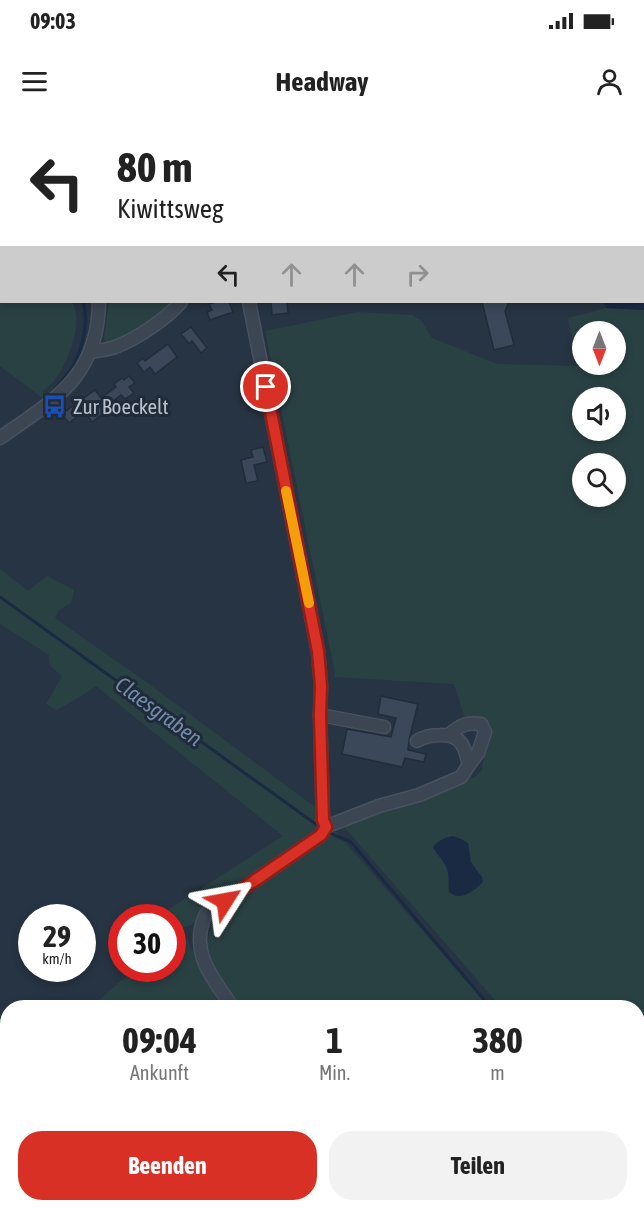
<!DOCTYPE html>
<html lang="de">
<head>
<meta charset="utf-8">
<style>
  :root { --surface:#fff; --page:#f2f2f2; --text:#222; --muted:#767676; --accent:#d93025 }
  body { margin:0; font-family:"Asap Condensed",sans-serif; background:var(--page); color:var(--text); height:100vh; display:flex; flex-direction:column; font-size:22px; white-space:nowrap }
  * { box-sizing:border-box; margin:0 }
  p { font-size:20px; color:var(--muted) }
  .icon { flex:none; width:33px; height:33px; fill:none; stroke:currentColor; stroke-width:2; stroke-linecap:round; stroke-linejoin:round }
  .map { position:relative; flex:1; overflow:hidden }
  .panel { position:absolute; left:0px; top:880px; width:645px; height:212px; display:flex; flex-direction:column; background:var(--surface); border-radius:24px 24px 0 0; box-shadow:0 3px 9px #0003 }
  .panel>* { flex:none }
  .hud { position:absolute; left:0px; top:0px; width:645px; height:183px; box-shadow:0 3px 9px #0003; background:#fff; color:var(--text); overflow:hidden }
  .needle { width:39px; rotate:180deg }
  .fabs { position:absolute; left:572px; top:201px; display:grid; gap:12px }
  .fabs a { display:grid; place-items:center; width:54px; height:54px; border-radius:50%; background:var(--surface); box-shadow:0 3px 9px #0003; font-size:30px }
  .speed { position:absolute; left:18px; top:784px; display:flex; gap:12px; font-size:30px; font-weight:700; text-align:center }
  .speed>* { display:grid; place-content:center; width:78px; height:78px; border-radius:50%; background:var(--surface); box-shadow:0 3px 9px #0003; line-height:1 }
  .speed small { font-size:15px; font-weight:400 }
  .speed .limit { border:9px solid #d22; background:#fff; color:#111 }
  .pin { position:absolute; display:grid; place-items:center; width:51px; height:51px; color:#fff; margin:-26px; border:3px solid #fff; border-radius:50%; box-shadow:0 2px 6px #0007 }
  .me { position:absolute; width:66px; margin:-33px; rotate:56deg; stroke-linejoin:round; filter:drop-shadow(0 0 4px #0008) }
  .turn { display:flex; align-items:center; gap:21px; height:126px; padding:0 18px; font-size:27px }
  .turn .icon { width:78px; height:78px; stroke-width:2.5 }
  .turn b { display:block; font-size:42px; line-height:51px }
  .lanes { display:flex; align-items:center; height:57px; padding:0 18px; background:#0003; justify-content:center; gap:30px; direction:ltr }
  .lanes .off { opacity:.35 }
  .eta { display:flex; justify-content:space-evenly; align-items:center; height:102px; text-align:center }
  .eta b { font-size:36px; font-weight:700; line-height:42px }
  .primary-button { display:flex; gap:12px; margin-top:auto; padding:12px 18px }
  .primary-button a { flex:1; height:69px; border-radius:24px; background:var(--accent); color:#fff; font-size:24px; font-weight:700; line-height:69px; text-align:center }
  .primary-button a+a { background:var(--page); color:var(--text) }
  .status { display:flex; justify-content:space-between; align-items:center; height:42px; padding:0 30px; background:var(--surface); direction:ltr }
  .status svg { height:16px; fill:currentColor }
  header { display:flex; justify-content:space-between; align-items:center; height:78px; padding:0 18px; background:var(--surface); font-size:27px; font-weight:700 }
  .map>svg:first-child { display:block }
</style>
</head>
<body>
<div class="status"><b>09:03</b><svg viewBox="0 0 49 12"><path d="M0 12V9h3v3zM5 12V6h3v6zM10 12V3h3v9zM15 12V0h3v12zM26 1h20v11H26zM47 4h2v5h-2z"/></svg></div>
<header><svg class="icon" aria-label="menu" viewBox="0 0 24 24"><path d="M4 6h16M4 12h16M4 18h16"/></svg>Headway<svg class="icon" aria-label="person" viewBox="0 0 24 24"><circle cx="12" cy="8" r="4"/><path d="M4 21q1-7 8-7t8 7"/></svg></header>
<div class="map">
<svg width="644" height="1091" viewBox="0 0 644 1091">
  <rect width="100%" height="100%" fill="#273443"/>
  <g fill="#2a4144" fill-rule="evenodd">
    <path d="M0,152h1l1,30h70c12,19 -3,58 -16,76 -3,5 -9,9 -13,13l1,8 -44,-33z"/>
    <path d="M109,182h62l-9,12 -35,20 -18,12 -3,-2 -2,-6z"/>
    <path d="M606,188l38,2v871l-6,-2v-171h-136l-158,-181 131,-50 7,-7 3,-25 -7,-26 -12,3 -12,-38 -120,-7 1,-4 -70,-342 93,-19 54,3 9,5 11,18 65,26 81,2 -10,-48zM582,212h33v32h-33zM582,278h33v32h-33zM582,344h33v32h-33z"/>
    <path d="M0,449l28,22 19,-15 27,14 -3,13 -12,7 -4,8 94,66 166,123 1,24 -11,14 -65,42 -49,38 -9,3 9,20 40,60h-141l40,-35 -4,-4h46v-51h-17l128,-82 -187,-150 -21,14 -19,10 -10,-6 16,-28 -12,-10 -1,-11 -49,-31z"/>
    <path d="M332,707l158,181h-257l-25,-44v-20l5,-34z"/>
    <path d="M7,967l1,117h208l5,7h-221v-116z"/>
    <path d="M234,1084l121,1 4,6h-134z"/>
    <path d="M360,1085h71l-10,6h-57z"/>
  </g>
  <g fill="#1a2a42">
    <path d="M644,44v146l-38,-2 -3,-6h41z"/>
    <path d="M453,716l8,3 7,4 3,19 11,15 1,5c-9,9 -23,20 -34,10 -1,-10 1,-19 -4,-27 -3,-7 -9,-11 -12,-18 6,-7 11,-9 20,-11z"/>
  </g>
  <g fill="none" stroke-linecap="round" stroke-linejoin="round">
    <g stroke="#1a2a42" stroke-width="3">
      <path d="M0,124h2"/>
      <path d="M55,269c6,-8 13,-15 18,-23 10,-18 16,-45 10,-64"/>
      <path d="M0,477l317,228"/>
      <path d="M332,714l19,8 140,166"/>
      <path d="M638,963l6,-18"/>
      <path d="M633,1084l5,7"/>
    </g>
  </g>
  <g fill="#3a4859" stroke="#222c3a" stroke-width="1.5">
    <path d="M216,182h13l4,10 -23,8 -3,-8 5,-2 -3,-6z"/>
    <path d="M271,182h16l1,11 -16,2z"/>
    <path d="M482,182h27l-4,9 9,34 -20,5z"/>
    <path d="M191,207l16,21 -6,5 -9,-12 -3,3 -8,-10z"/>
    <path d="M168,224l9,13 -22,17 -5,-7 -6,5 -7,-9 6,-5 2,3z"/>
    <path d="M129,256l6,7 -6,4 5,6 -9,6 -4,-4 -19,15 2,3 -12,9 -8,-11 -15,12 -7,-9 33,-24 6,8 15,-11 -2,-3 8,-6 2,2z"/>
    <path d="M263,327l4,15 -13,3 4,16 -12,2 -5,-23 12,-3 -2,-7z"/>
    <path d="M381,576l37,8 -9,36 -1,10 18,4 -2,8 -19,-4 -3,9 -60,-13 5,-25 44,8 5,-19 -18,-4z"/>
  </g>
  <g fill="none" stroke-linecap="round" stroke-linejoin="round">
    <defs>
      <g id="minor">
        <path d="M487,2l2,-2"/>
        <path d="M0,138h2"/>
        <path d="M91,232c8,-2 17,-2 24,-5 22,-8 51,-28 66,-45"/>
        <path d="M0,318c55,-39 98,-61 99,-136"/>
        <path d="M320,595l64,12"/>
        <path d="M449,615c11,-10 18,-13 32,-11l4,8 -7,21 -9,12"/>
        <path d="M325,707l54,-21 40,-11 42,-18 8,-12c-4,-18 -8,-31 -29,-30 -9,0 -15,1 -23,6"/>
        <path d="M233,888c-20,-30 -45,-56 -27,-94l115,-79 4,-8 -2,-7 -3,-105 1,-29 -3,-35 -69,-349"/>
        <path d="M358,1084l4,7"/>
      </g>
    </defs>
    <use href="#minor" stroke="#48515f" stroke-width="15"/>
    <use href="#minor" stroke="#3c4653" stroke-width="12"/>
  </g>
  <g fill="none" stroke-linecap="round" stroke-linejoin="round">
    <defs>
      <path id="route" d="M225,781l96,-66 5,-8 -3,-7 -3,-105 1,-29 -3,-35 -52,-264"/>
    </defs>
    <use href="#route" stroke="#8d1f18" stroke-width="15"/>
    <use href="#route" stroke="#d93025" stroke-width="10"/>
    <path stroke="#f59e0b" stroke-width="10" d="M286,371l23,112"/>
  </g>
  <defs>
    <symbol id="bus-bare" viewBox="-9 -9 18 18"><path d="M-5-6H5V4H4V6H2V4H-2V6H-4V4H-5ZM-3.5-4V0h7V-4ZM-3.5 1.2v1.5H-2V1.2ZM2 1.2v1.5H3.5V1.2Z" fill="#1a4fb4" stroke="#202a38" stroke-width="2.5" paint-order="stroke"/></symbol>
  </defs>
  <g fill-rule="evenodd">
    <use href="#bus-bare" x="38" y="270" width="33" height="33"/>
  </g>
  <g text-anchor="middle" stroke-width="6" stroke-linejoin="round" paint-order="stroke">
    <g font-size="21" fill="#b9c1cc" stroke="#202a38" text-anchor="start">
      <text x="73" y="294">Zur Boeckelt</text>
    </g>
    <g font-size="22" font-style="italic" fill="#738bab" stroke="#202a38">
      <text transform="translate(159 591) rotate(36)" y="8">Claesgraben</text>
    </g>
  </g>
</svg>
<div class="fabs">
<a><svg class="needle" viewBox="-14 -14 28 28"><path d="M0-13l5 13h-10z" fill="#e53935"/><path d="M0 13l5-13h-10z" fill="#767676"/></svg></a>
<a><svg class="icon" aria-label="sound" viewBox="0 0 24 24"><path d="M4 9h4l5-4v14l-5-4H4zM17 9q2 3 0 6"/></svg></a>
<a><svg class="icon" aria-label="search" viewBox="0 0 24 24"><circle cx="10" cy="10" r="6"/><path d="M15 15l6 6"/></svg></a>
</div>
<div class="speed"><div>29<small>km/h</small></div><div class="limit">30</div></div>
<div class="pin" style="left:266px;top:267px;background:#d93025"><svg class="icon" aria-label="arrive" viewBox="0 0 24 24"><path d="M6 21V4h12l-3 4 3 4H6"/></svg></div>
<svg class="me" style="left:225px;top:781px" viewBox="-20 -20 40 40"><path d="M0-17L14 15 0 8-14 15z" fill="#d93025" stroke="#fff" stroke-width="4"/></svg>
<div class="hud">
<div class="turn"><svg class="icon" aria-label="left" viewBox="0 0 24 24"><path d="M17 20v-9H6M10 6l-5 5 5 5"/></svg><div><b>80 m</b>Kiwittsweg</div></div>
<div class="lanes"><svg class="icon" aria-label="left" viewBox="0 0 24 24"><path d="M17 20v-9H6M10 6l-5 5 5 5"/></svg><svg class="icon off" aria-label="ahead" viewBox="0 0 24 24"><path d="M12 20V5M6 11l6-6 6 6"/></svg><svg class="icon off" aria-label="ahead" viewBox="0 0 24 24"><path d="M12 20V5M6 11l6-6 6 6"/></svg><svg class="icon off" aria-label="right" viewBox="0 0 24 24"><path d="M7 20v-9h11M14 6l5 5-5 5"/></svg></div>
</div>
<section class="panel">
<div class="eta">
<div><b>09:04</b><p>Ankunft</p></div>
<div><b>1</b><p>Min.</p></div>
<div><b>380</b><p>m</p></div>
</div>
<div class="primary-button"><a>Beenden</a><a>Teilen</a></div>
</section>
</div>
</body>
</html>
